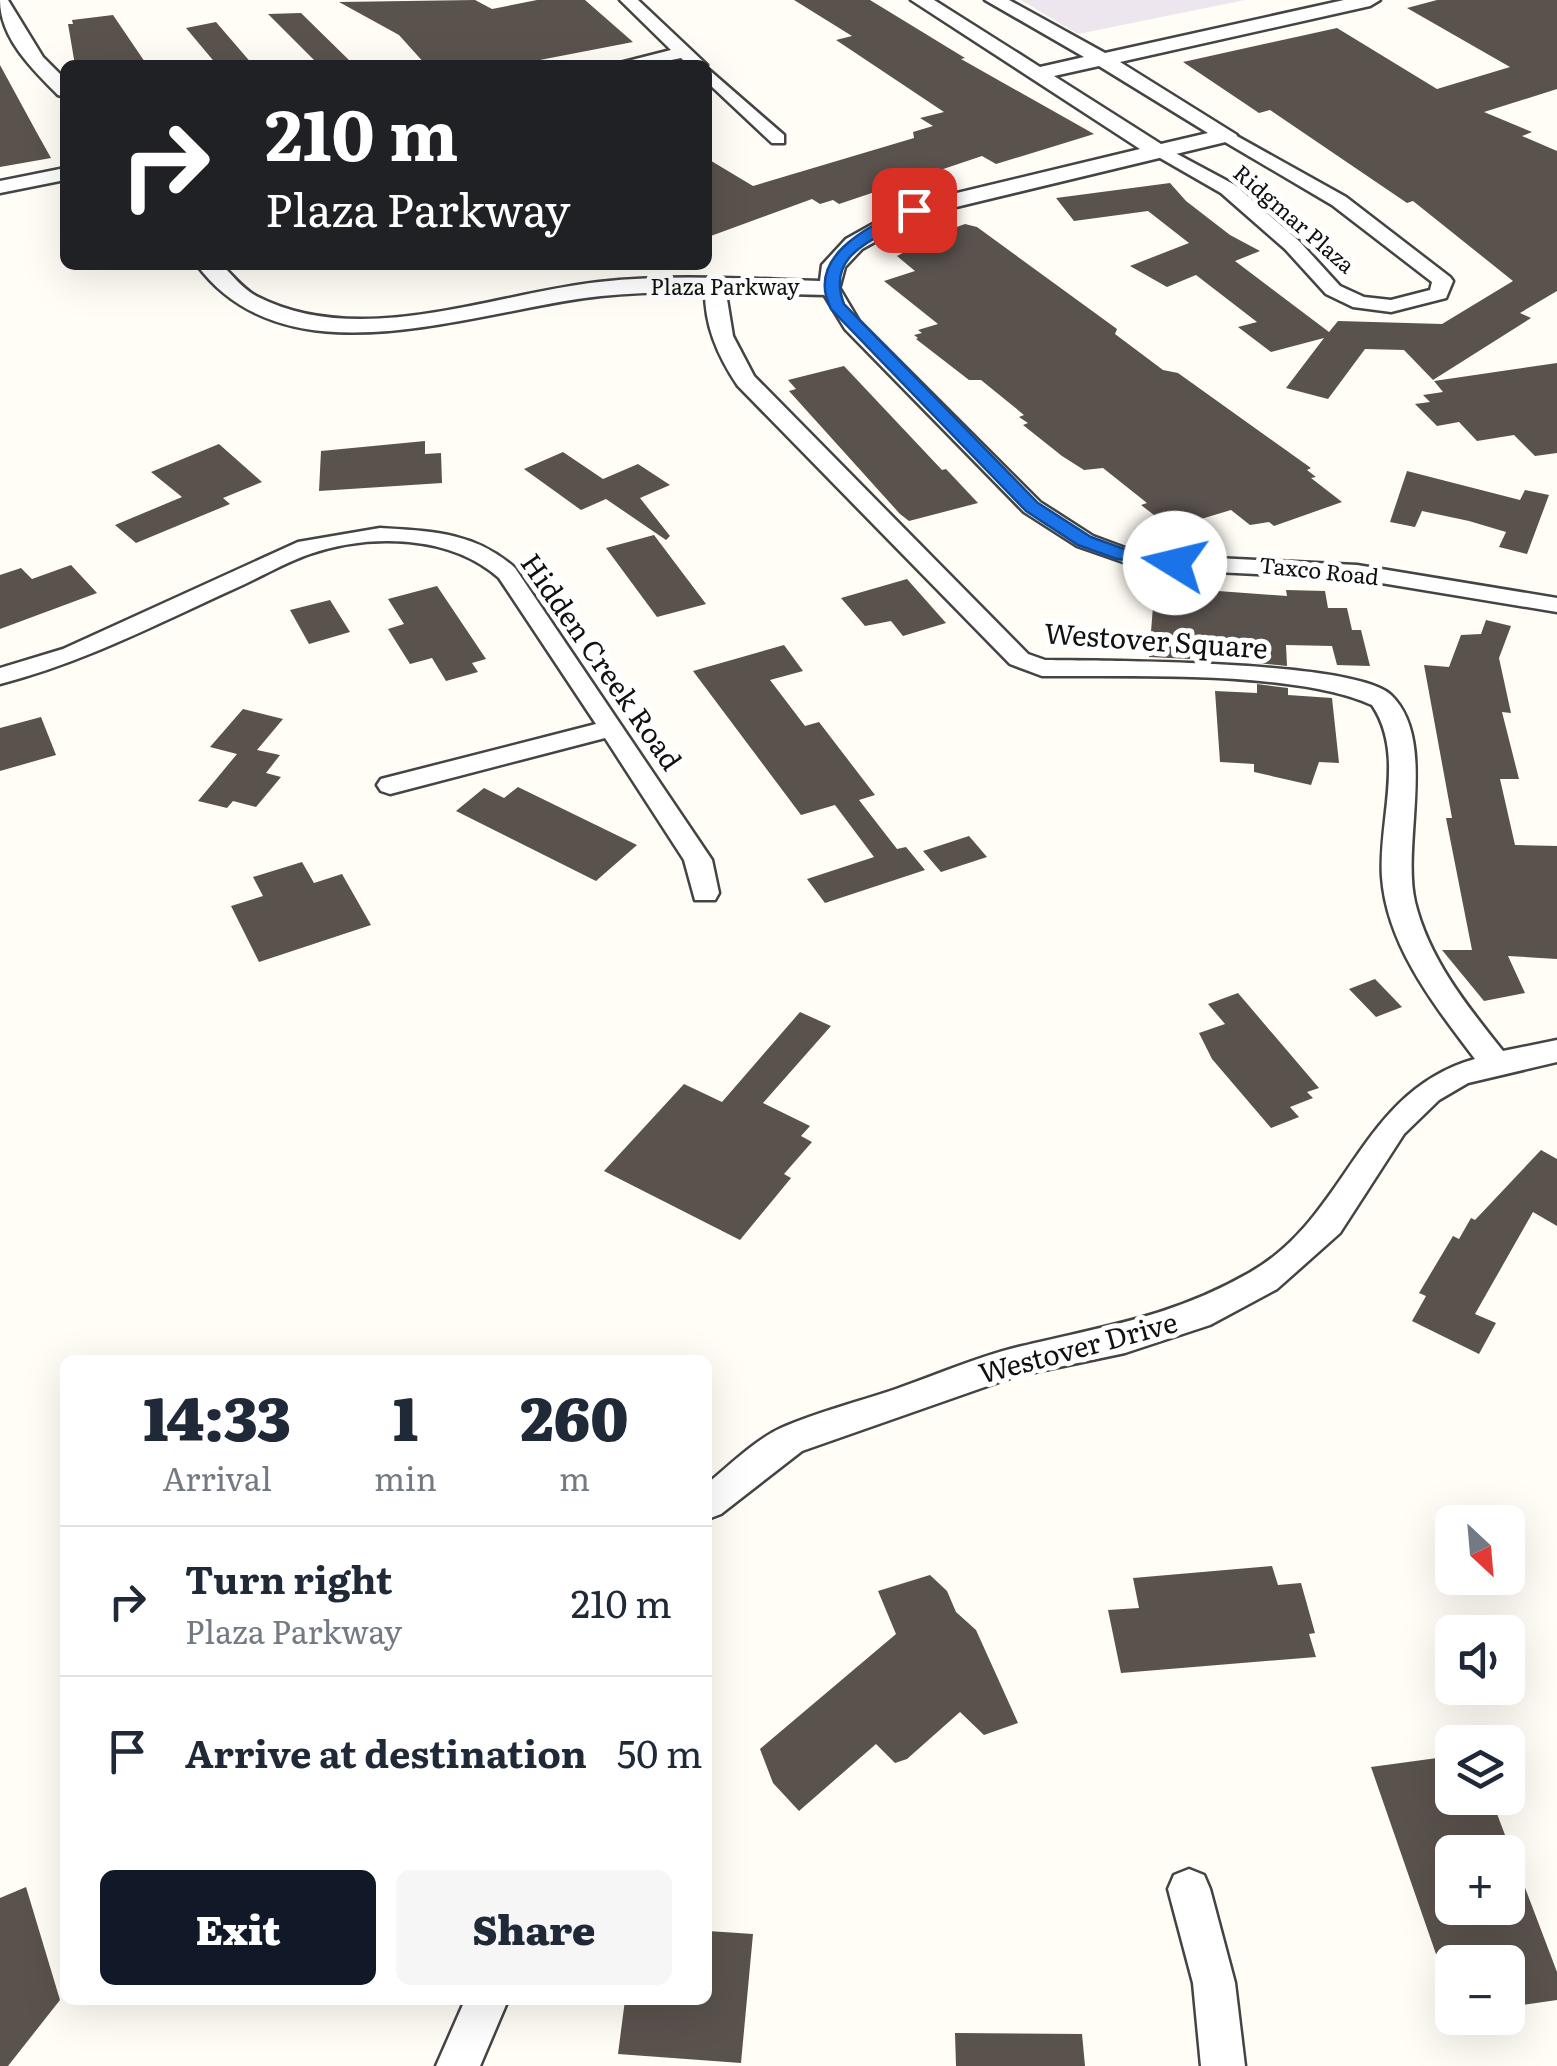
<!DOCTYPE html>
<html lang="en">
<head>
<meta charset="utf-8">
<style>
  :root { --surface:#fff; --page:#f6f6f7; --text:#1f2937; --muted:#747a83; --line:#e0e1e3; --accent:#111827 }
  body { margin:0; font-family:Literata,serif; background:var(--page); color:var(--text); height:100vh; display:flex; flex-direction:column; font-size:38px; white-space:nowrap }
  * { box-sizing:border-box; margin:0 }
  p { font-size:32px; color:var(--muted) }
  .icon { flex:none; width:55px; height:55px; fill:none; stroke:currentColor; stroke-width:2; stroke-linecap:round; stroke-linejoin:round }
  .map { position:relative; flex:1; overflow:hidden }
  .panel { position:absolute; left:60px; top:1355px; width:652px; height:650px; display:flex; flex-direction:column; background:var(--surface); border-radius:15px; box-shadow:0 10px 40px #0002 }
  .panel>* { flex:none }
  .top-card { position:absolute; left:60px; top:60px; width:652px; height:210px; border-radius:15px; box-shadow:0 10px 40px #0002; background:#202124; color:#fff; overflow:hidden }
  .needle { width:65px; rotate:154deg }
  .controls { position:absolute; left:1435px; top:1505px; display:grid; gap:20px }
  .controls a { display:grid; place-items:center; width:90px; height:90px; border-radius:15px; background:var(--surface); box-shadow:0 10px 40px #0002; font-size:50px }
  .pin { position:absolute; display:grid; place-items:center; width:85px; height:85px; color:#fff; margin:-42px; border-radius:20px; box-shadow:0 5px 15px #0006 }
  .me { position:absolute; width:110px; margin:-55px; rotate:279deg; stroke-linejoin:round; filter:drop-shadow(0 0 8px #0008) }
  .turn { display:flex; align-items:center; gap:35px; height:210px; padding:0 40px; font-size:45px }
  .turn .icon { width:130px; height:130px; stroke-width:2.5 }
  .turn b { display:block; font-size:70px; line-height:85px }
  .eta { display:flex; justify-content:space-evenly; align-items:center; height:170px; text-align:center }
  .eta b { font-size:60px; font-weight:800; line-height:70px }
  .cta { display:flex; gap:20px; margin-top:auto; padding:20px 40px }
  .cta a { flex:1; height:115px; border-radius:15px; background:var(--accent); color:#fff; font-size:40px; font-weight:800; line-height:115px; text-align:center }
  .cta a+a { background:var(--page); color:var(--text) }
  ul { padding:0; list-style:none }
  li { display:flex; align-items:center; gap:30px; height:150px; padding:0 40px; border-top:2px solid var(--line) }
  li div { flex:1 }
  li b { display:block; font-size:38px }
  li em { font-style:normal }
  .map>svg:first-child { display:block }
</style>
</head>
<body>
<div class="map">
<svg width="1557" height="2066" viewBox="0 0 1557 2066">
  <rect width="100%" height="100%" fill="#fffdf5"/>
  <path fill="#eee6ef" d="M1021,0h224l-167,34z"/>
  <g fill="#5a524d" fill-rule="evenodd">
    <path d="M475,0l17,9 45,-9h48l48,42 -119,23h-88l-27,-30 -60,-33z"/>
    <path d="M794,0h76l95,58 -4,1 133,75 -98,30 -14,-8 -143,48 -6,-4 -13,4 -8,-5 -104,38v-78l45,27 161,-48 -1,-6 20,-6 -13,-8 24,-6 -108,-72 16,-4z"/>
    <path d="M1437,0h120v89l-73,23 48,20 -10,4 35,15v140l-37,22 11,5 -98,62 -29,-30 -39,-1 -37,50 -42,-11 38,-50 -53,14 -33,-25 19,-5 -61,-47 -29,12 -37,-21 59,-23 -41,-32 -74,10 -18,-23 114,-15 16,18 44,34 30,16 -25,10 94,71 9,-11 104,3 71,-43 -100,-80 -6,2 -137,-93 -11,3 -76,-51 154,-34 100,61 73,-22 -103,-59z"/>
    <path d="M301,13l53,52h-35l-51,-51z"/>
    <path d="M113,15l34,50h-72l-7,-41h5l-1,-4z"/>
    <path d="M216,22l37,43h-36l-31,-37z"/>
    <path d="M0,65l37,68 14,25 -51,9z"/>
    <path d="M965,224l12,3 140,102 -2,5 48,36 15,3 133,95 -4,2 9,7 -5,1 31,24 -68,24 -5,-4 -19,3 -19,-15 -60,18 -30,-23 6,-2 -44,-35 -19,2 -22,-14 -39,-31 5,-2 -9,-6 5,-2 -43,-35h-12l-53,-41 2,-1 -4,-3 8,-2 -4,-3 20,-6 -54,-43 31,-10 -18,-15 11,-6 -4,-4z"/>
    <path d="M1557,363v90l-22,3 -21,-21 -37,6 -18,-19 -22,4 -22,-22 15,-2 -7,-7 20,-3 -9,-11z"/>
    <path d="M844,366l98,104 4,-1 32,34 -69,18 -9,-7 -111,-123 7,-2 -8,-9z"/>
    <path d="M425,441v13l16,-1 1,30 -123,8 2,-40z"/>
    <path d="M219,444l43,38 -39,16 7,6 -94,39 -21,-18 67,-28 -31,-25z"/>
    <path d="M563,452l40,27 35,-15 32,21 -30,13 30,38 -4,4 -60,-41 -25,11 -57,-41z"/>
    <path d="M1407,471l113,29 5,-10 24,5 -22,59 -28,-7 7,-15 -37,-11 -47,-10 -7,16 -25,-5z"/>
    <path d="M654,535l52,69 -49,13 -51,-69z"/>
    <path d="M71,565l26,28 -97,36v-54l21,-7 11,11z"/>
    <path d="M907,579l39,44 -43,13 -12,-15 -26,5 -24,-28z"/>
    <path d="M1155,581l36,3v5l96,7 -1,-6 39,1 3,17h19l5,22h9l9,36 -33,-1 -5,-19 -46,-1 1,21 -31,-3v-16l-65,-6 -1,18 -41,-2z"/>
    <path d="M437,586l49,73 -14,4 6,9 -32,9 -14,-23 -22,6 -22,-35 16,-5 -16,-25z"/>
    <path d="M330,600l20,32 -41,12 -19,-34z"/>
    <path d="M1486,620l25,6 -12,32 12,55 -9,-1 17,67h-19l15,66 42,1v113l-49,-3 17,37 -41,8 -42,-51h30l-26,-132h6l-28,-153 25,2 12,-32 20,-1z"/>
    <path d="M784,645l19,26 -33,9 35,46 14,-4 56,73 -16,5 38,49 9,-2 19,23 -100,33 -18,-24 67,-22 -39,-52 -34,10 -108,-144z"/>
    <path d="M1257,684l31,4v7l44,3 7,65 -20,-1 -8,23 -57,-13v-8l-34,-2 -5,-71 42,2z"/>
    <path d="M243,709l40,10 -26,31 23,5 -14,18 15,4 -25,30 -23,-6 -6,7 -29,-7 39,-47 -27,-7z"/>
    <path d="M41,717l15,38 -56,16v-43z"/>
    <path d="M518,787l119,58 -41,36 -140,-70 28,-23 20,10z"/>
    <path d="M969,836l18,21 -46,15 -18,-21z"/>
    <path d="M302,862l12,21 28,-9 29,51 -112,37 -28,-56 32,-10 -10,-19z"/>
    <path d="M1375,979l27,28 -26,10 -27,-28z"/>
    <path d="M1238,993l81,95 -12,4 6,6 -23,9 9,10 -28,11 -59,-69 -13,-26 26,-9 -17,-20z"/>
    <path d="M800,1012l31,14 -68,77 47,23 -9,10 11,6 -28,32 7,4 -51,62 -136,-69 80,-87 38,18z"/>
    <path d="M1541,1150l16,9v67l-24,-14 -58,102 21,9 -17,31 -67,-33 14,-25 -7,-3 34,-57 6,3 12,-21 4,2z"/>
    <path d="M1272,1566l6,19 23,-2 14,50 -6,1 7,23 -195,16 -13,-63 31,-2 -6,-30z"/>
    <path d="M930,1575l17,16 9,21 20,18 42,93 -34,12 -24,-23 -53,47 -12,4 -19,-19 -77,67 -26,-28 -13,-34 136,-115 -18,-43z"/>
    <path d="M1452,1756v42h39l66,174v28l-49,7v-45h-28l-4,-10 -39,5 -66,-190zM1452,1852h56v56h-56z"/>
    <path d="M26,1887l34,113 -52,66h-8v-168z"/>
    <path d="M708,1931l45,3 -12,129 -123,-9 7,-54h83z"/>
    <path d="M955,2033l127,1 3,32h-129z"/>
  </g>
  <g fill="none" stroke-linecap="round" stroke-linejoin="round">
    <defs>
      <g id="minor">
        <path d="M620,0h18l69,65h-19l-7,-7 -34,7h-35l59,-15z"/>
        <path d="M708,69l76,66v8h-12l-64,-60z"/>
        <path d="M1226,130l120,67 104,80 3,4 -7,17 -55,14 -38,-5 -27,-13 -41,-45 -64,-56 -73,-42 2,-4h14l71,38 64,56 41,45 24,11 27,3 39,-10 2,-8 -100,-77 -112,-66v-8z"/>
        <path d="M65,168v12l-65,13v-12z"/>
        <path d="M715,281l10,6 8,49 21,40 274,278 17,6c60,1 310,0 346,35 47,45 10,148 24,207 14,57 52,104 88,149l54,-11v22l-89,21 -29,17 -35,34 -64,99 -63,56 -67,36 -85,28 -109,23 -214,75 -81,63 -13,5v-36c22,-18 47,-43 73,-55 36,-16 77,-26 115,-39 40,-14 81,-32 122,-42 86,-21 152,-29 231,-74 100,-56 109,-181 226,-214 -40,-53 -88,-113 -93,-182 -4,-56 24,-122 -10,-172 -76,-35 -243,-28 -330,-29l-32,-12 -272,-278c-21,-31 -34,-62 -33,-99z"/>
        <path d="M830,282l7,2 22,37 181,181 53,34 35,13 47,7 182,9 200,33v14l-200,-33 -182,-9 -52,-8 -46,-16 -53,-34 -179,-183 -25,-41z"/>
        <path d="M380,528c51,3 95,4 135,40l197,292 7,33 -4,7h-20l-11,-40 -79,-122 -215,56 -9,-3 -4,-6 4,-6 215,-55 -97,-146c-48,-43 -129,-45 -189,-24 -26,9 -51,24 -76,35 -77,35 -152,74 -234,95v-16l63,-19 235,-107z"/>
        <path d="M1189,1869l15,6 6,14 25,94 10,83h-44l-8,-83 -25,-94 6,-14z"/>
        <path d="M465,2000h43l-28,66h-44z"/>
      </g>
      <g id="tertiary">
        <path d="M0,0h8l35,57 22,22v18l-7,-2c-26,-26 -58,-57 -58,-95z"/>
        <path d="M911,0h23l106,67 44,-10 -99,-57h24l96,53 239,-53h36l-10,6 -250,56 117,73 -3,5 -311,75 -61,34 -17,18 -7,26 -8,2c-76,-1 -153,-7 -229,1 -124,13 -313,91 -404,-31h25c10,10 21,24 34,31 104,54 235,-2 343,-14 73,-8 147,-3 221,-1l2,-16 24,-26 61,-34 233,-56zM1099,66l109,67 -47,11 -107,-68z"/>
      </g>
    </defs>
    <use href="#minor" stroke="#444" stroke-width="5"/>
    <use href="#tertiary" stroke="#444" stroke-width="5"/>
    <use href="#minor" fill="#fff" fill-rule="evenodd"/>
    <use href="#tertiary" fill="#fff" fill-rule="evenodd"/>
  </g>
  <path fill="#1a73e8" stroke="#114b97" stroke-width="2.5" d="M909,207l13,3c-32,27 -100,37 -78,94l194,199 53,34 36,13 54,9v8l-64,-8 -39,-14 -52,-34 -195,-202c-27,-53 39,-83 78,-102z"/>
  <g text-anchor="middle" stroke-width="10" stroke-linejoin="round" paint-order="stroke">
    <g font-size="22" fill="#111" stroke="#fff">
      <text transform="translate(1294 219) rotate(41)" y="8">Ridgmar Plaza</text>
      <text x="725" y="295">Plaza Parkway</text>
      <text transform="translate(1319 571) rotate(6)" y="8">Taxco Road</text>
    </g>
    <g font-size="28" fill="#111" stroke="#fff">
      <text transform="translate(1156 641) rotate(4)" y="10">Westover Square</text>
      <text transform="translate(601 662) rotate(55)" y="10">Hidden Creek Road</text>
      <text transform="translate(1078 1348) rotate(-15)" y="10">Westover Drive</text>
    </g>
  </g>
</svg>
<div class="controls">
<a><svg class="needle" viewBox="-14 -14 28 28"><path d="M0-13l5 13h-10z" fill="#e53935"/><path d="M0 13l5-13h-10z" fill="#747a83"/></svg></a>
<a><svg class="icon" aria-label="sound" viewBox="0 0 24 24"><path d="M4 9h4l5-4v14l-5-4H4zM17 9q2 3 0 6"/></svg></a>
<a><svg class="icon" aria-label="layers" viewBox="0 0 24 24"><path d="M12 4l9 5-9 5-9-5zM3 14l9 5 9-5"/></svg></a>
<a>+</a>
<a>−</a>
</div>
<div class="pin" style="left:914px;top:210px;background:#d93025"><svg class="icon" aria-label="arrive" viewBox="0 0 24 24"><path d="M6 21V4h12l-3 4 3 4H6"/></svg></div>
<svg class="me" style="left:1175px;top:563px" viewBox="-20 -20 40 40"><circle r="19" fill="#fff"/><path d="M0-13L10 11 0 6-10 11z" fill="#1a73e8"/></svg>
<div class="top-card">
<div class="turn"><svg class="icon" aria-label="right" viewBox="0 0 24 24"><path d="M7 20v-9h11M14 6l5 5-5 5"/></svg><div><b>210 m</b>Plaza Parkway</div></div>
</div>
<section class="panel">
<div class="eta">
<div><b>14:33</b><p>Arrival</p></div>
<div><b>1</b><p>min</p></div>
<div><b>260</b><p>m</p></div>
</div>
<ul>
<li><svg class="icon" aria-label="right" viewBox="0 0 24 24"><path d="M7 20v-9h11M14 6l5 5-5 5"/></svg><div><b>Turn right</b><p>Plaza Parkway</p></div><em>210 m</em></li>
<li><svg class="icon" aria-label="arrive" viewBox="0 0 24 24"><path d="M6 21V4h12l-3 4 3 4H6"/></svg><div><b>Arrive at destination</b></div><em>50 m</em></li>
</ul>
<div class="cta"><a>Exit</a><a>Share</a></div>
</section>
</div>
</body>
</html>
